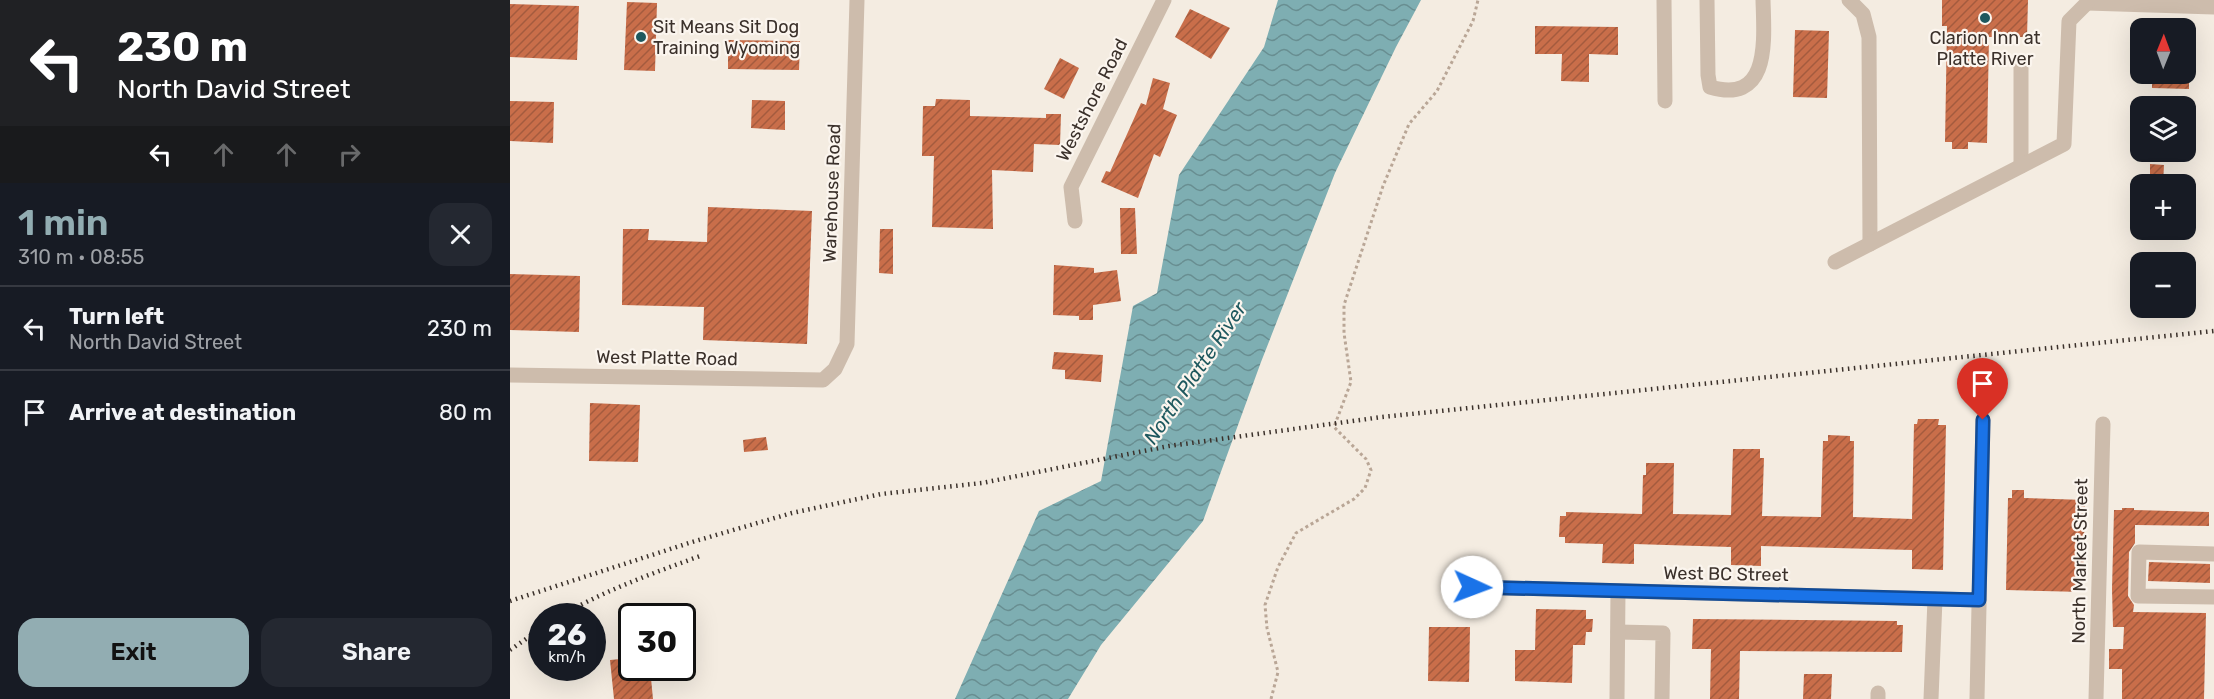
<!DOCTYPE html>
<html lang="en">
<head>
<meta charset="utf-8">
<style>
  :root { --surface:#171b24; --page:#242831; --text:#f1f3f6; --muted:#9ea1a6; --line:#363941; --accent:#92adb2 }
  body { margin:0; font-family:Rubik,sans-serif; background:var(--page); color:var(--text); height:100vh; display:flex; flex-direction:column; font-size:22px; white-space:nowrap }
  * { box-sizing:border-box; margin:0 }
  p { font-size:20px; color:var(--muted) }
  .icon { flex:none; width:33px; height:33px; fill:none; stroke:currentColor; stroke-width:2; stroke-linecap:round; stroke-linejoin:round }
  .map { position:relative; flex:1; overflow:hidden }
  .details { display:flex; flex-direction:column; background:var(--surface); width:510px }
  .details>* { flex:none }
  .guide { background:#202124; color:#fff; overflow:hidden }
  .needle { width:39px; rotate:1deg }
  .tools { position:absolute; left:1620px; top:18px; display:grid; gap:12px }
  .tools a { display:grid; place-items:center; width:66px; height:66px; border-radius:12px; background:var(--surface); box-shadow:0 6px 24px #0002; font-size:30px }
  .speed { position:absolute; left:18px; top:603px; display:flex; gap:12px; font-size:30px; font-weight:700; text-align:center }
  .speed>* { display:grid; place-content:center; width:78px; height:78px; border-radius:50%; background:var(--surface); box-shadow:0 6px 24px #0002; line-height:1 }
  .speed small { font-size:15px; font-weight:400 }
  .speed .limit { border:3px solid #111; border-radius:9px; background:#fff; color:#111 }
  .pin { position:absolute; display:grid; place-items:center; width:51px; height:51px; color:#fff; margin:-62px -26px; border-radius:50% 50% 50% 0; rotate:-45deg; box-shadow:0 0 6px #0007 }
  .pin .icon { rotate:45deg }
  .me { position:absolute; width:66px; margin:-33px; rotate:92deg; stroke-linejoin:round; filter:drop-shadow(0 0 4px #0008) }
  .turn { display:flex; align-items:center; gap:21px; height:126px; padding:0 18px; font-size:27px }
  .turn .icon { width:78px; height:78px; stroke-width:2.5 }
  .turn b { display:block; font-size:42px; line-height:51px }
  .lanes { display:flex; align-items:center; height:57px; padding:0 18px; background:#0003; justify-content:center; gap:30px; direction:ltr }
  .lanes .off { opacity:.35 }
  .round { display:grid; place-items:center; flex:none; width:63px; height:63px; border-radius:18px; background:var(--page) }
  .summary { display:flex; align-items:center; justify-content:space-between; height:102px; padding:0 18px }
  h1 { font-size:36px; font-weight:600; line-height:45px; color:var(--accent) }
  .cta { display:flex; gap:12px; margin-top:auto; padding:12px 18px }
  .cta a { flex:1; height:69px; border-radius:18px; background:var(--accent); color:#111; font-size:24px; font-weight:600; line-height:69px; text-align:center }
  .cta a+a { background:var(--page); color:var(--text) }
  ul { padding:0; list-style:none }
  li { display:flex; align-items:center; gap:18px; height:84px; padding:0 18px; border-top:2px solid var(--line) }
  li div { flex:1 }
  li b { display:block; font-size:22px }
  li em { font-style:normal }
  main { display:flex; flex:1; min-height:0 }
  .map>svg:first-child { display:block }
</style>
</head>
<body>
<main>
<section class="details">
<div class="guide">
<div class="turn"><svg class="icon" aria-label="left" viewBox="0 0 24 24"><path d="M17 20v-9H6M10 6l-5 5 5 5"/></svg><div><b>230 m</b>North David Street</div></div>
<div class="lanes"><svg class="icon" aria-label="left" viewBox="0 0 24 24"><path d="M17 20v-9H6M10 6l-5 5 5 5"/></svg><svg class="icon off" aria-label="ahead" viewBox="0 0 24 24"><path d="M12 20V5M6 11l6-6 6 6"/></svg><svg class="icon off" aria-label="ahead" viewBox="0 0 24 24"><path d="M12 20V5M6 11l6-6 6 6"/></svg><svg class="icon off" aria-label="right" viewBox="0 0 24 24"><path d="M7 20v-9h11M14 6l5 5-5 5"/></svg></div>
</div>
<div class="summary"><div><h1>1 min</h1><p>310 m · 08:55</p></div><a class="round"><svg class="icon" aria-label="close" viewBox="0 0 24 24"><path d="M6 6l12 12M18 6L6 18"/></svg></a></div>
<ul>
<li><svg class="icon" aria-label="left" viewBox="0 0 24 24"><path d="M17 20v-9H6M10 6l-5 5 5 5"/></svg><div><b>Turn left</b><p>North David Street</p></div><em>230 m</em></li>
<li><svg class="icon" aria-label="arrive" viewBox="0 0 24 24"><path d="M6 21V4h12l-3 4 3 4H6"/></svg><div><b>Arrive at destination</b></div><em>80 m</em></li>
</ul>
<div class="cta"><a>Exit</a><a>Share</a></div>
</section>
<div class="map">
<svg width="1704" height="699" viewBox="0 0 1704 699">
  <defs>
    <pattern id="water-waves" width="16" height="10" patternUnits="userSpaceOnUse" patternTransform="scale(1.5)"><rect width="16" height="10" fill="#7eaeb2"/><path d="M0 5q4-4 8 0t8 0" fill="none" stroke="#688e91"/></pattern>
    <pattern id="building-hatch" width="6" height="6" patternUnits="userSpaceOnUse" patternTransform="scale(1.5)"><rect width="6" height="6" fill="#c96e4a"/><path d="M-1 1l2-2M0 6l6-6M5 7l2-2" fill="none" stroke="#a45b3e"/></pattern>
  </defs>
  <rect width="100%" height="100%" fill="#f4ece1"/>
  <path fill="url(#water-waves)" d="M768,0h143l-25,47 -61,126 -74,189 -58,159 -102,124 -33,54h-113l84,-188 62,-30 32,-175 24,-13 22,-118 85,-128z"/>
  <g fill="url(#building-hatch)">
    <path d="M1432,0h86l-1,37h-38l-2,106 -19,-1v7h-16v-7h-7l2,-116h-5z"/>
    <path d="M117,2l30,1 -2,68 -31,-1z"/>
    <path d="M0,4l69,2 -2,54 -67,-3z"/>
    <path d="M680,9l40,19 -19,31 -36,-22z"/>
    <path d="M1025,26l83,1v28l-29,-1v28l-28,-1 1,-27h-27z"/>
    <path d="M1285,30l34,1 -2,67 -34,-1z"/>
    <path d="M218,40l72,1 -1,29 -71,-1z"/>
    <path d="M550,58l19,10 -15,31 -20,-10z"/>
    <path d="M1642,74h37v15l-37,-1z"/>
    <path d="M643,78l17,5 -7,26 14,6 -17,42 -6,-3 -16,44 -37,-16 5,-11 4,1 31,-69 5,2z"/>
    <path d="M426,99l34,1v16l76,2v-4h15l-1,31 -26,-1 -1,28 -41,-2 1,59 -61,-2 2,-71h-12l1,-50h12z"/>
    <path d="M242,100l33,1v29l-34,-2z"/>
    <path d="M0,101l44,1 -1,41 -43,-2z"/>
    <path d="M1640,164l14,1 -1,19h-13z"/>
    <path d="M198,207l104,4 -5,133 -104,-4 1,-33 -82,-2 1,-76h26l-1,11 59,2z"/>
    <path d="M610,208h15l2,46h-16z"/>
    <path d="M370,229h13v45l-14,-1z"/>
    <path d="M544,265l40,3v5l23,-3 4,31 -28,4v15h-14v-4l-26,-1z"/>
    <path d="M0,274l70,2 -1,56 -69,-2z"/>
    <path d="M544,352l49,3 -2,27 -36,-3v-9l-13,-1z"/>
    <path d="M80,403l50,2 -2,57 -49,-1z"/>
    <path d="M1408,419h21l-1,6h8l-3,145 -31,-1v-19l-151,-4v20l-30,-1v-18l-97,-3v20l-32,-1 1,-19 -38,-1v-6h-6l1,-21h6v-4l76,2 1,-39h3v-12h28l-1,51 58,1 2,-66h27v9h4l-2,58 59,1 2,-76h5v-6l22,1v5h4l-1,76 59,2 2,-95h3z"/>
    <path d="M256,437l2,13 -24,2 -1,-12z"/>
    <path d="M1502,490h12v8l61,2 -2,92 -77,-2 2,-92h4z"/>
    <path d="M1612,508h12v2l75,2v14l-74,-1v18l-6,9 -1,44 6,9 -1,7 73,1 -2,86h-82v-30h-13v-20h14l1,-22h-11l-1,-38 2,-79h8z"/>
    <path d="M1639,562l61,2v19l-62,-2z"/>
    <path d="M1026,609l50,1v9h7l-1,13h-6l-1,13h-12l-1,38 -57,-2v-31h20z"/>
    <path d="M1183,619l204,2v4h6l-1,27 -162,-1 -1,48h-29l1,-50h-19z"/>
    <path d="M919,627h41l-1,55 -41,-1z"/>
    <path d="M122,658v10h18l3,31h-39l-4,-39z"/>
    <path d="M1294,674h28l-1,25h-28z"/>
  </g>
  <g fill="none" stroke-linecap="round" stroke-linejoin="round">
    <path stroke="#b9a696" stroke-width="3" stroke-dasharray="3 3" stroke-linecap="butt" d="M761,699l7,-27 -11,-44 -2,-23 13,-38 18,-34 58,-34 11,-11 6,-18 -5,-11 -32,-32 17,-45 -7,-49v-28l39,-119 26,-62 28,-33 36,-70 5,-21"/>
    <g stroke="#cdbcac" stroke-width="15">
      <path d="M1154,0l1,101"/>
      <path d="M1197,0l1,75 2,12c61,18 54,-48 53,-87"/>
      <path d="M1339,0l14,14 6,23 1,207"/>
      <path d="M1577,3l127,4"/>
      <path d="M1511,64v102"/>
      <path d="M565,221l-4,-34 93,-187"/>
      <path d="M1325,262l229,-118 5,-123 18,-18v-3"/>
      <path d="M0,375l313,5 12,-11 12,-25 10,-344"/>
      <path d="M1704,554l-75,-2 -1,44 76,1"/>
      <path d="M962,587l507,13"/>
      <path d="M1108,632l45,1 -1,66"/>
      <path d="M1107,699l1,-108"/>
      <path d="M1368,699v-6"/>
      <path d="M1421,699l4,-100"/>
      <path d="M1467,699l6,-279"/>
      <path d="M1586,699l7,-275"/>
    </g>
    <g stroke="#3b312b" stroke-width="4.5" stroke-dasharray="1.5 4.5" stroke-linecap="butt">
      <path d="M0,601l182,-59 100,-29 89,-19 101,-11 187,-37 213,-29 832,-86"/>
      <path d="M50,616c46,-26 93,-43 143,-61"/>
      <path d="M0,650l32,-22"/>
    </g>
  </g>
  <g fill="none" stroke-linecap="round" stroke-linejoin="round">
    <defs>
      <path id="route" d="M962,587l507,13 4,-180"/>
    </defs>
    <use href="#route" stroke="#114b97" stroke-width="15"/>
    <use href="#route" stroke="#1a73e8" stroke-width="10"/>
  </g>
  <g fill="#1e585e" stroke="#fbf5ee" stroke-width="2">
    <circle cx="1475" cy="18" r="6"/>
    <circle cx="131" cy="37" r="6"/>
  </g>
  <g text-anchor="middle" stroke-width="4.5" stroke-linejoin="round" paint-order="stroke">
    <g font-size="18" fill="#3b312b" stroke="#fbf5ee" text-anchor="start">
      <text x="143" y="33">Sit Means Sit Dog<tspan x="143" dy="21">Training Wyoming</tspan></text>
      <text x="1475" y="44" text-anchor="middle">Clarion Inn at<tspan x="1475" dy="21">Platte River</tspan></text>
    </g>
    <g font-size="18" fill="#3b312b" stroke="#fbf5ee">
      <text transform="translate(582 100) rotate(-63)" y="6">Westshore Road</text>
      <text transform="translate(322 193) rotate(-88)" y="6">Warehouse Road</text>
      <text transform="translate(157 358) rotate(1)" y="6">West Platte Road</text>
      <text transform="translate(1570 561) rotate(-89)" y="6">North Market Street</text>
      <text transform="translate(1216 574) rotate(1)" y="6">West BC Street</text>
    </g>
    <g font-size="20" font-style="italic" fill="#1e585e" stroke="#fbf5ee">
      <text transform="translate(685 373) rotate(-56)" y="7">North Platte River</text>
    </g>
  </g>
</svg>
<div class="tools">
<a><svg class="needle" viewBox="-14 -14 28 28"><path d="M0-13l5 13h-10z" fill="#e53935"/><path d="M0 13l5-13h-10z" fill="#9ea1a6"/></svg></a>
<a><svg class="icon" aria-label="layers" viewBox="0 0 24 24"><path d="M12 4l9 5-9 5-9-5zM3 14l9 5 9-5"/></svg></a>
<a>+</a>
<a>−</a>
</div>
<div class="speed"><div>26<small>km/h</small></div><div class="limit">30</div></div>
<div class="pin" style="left:1473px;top:420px;background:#d93025"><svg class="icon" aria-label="arrive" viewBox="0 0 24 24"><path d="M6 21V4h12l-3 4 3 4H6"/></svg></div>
<svg class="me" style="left:962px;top:587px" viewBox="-20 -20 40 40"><circle r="19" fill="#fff"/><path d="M0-13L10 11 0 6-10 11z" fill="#1a73e8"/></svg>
</div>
</main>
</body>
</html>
